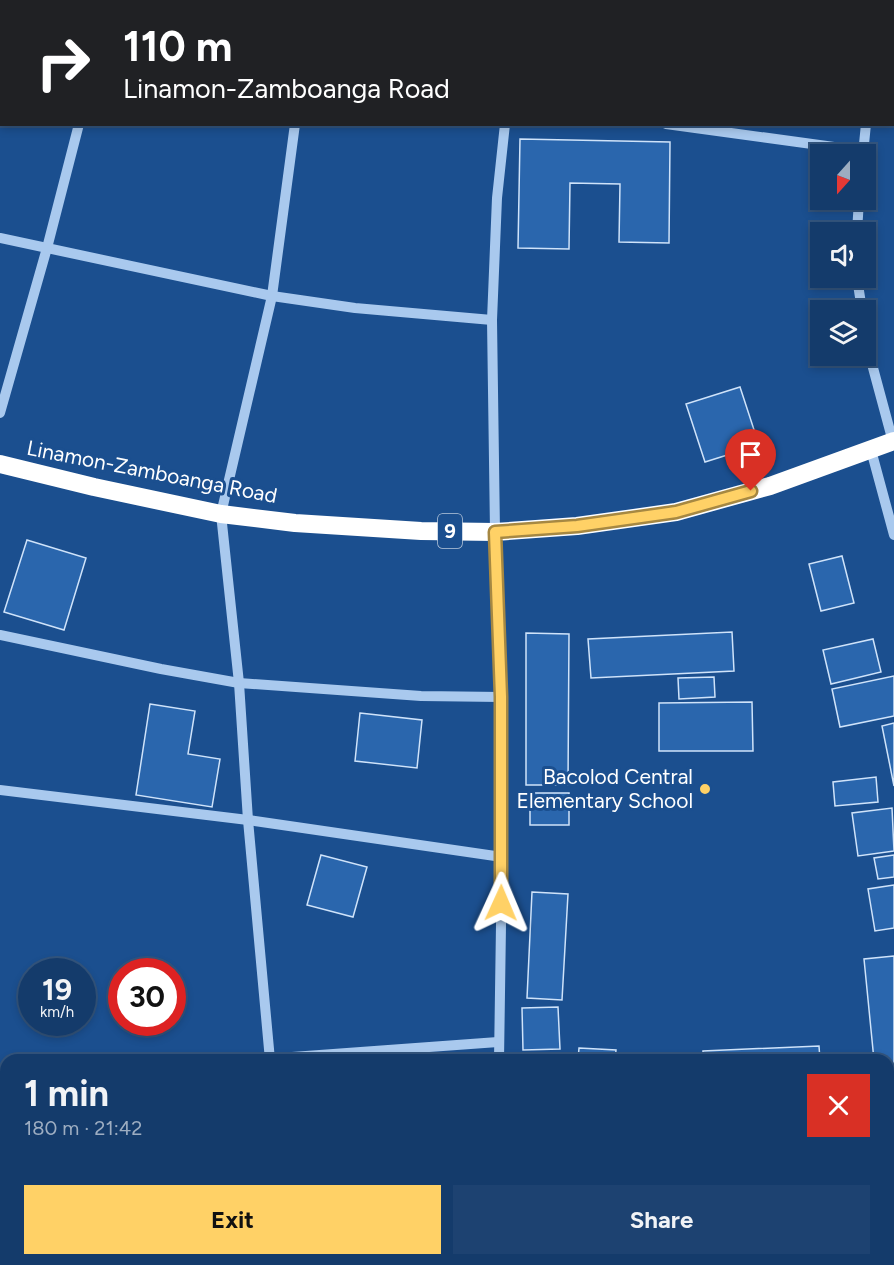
<!DOCTYPE html>
<html lang="en">
<head>
<meta charset="utf-8">
<style>
  :root { --surface:#143b6b; --page:#1d4271; --text:#f1f3f6; --muted:#9dadc1; --line:#33557e; --accent:#ffd166 }
  body { margin:0; font-family:Figtree,sans-serif; background:var(--page); color:var(--text); height:100vh; display:flex; flex-direction:column; font-size:22px; white-space:nowrap }
  * { box-sizing:border-box; margin:0 }
  p { font-size:20px; color:var(--muted) }
  .icon { flex:none; width:33px; height:33px; fill:none; stroke:currentColor; stroke-width:2; stroke-linecap:round; stroke-linejoin:round }
  .map { position:relative; flex:1; overflow:hidden }
  .side { position:absolute; left:0px; top:1054px; width:894px; height:212px; display:flex; flex-direction:column; background:var(--surface); border-radius:18px 18px 0 0; box-shadow:0 3px 9px #0003,0 0 0 2px var(--line) }
  .side>* { flex:none }
  .hud { position:absolute; left:0px; top:0px; width:894px; height:126px; box-shadow:0 3px 9px #0003,0 0 0 2px var(--line); background:#202124; color:#fff; overflow:hidden }
  .needle { width:39px; rotate:201deg }
  .tools { position:absolute; left:810px; top:144px; display:grid; gap:12px }
  .tools a { display:grid; place-items:center; width:66px; height:66px; border-radius:0px; background:var(--surface); box-shadow:0 3px 9px #0003,0 0 0 2px var(--line); font-size:30px }
  .speed { position:absolute; left:18px; top:958px; display:flex; gap:12px; font-size:30px; font-weight:700; text-align:center }
  .speed>* { display:grid; place-content:center; width:78px; height:78px; border-radius:50%; background:var(--surface); box-shadow:0 3px 9px #0003,0 0 0 2px var(--line); line-height:1 }
  .speed small { font-size:15px; font-weight:400 }
  .speed .limit { border:9px solid #d22; background:#fff; color:#111 }
  .pin { position:absolute; display:grid; place-items:center; width:51px; height:51px; color:#fff; margin:-62px -26px; border-radius:50% 50% 50% 0; rotate:-45deg; box-shadow:0 0 6px #0007 }
  .pin .icon { rotate:45deg }
  .me { position:absolute; width:66px; margin:-33px; rotate:1deg; stroke-linejoin:round; filter:drop-shadow(0 0 4px #0008) }
  .turn { display:flex; align-items:center; gap:21px; height:126px; padding:0 24px; font-size:27px }
  .turn .icon { width:78px; height:78px; stroke-width:2.5 }
  .turn b { display:block; font-size:42px; line-height:51px }
  .round { display:grid; place-items:center; flex:none; width:63px; height:63px; border-radius:0px; background:var(--page) }
  .headline { display:flex; align-items:center; justify-content:space-between; height:102px; padding:0 24px }
  h1 { font-size:36px; font-weight:700; line-height:45px }
  .cta { display:flex; gap:12px; margin-top:auto; padding:12px 24px }
  .cta a { flex:1; height:69px; border-radius:0px; background:var(--accent); color:#111; font-size:24px; font-weight:700; line-height:69px; text-align:center }
  .cta a+a { background:var(--page); color:var(--text) }
  .map>svg:first-child { display:block }
</style>
</head>
<body>
<div class="map">
<svg width="894" height="1265" viewBox="0 0 894 1265">
  <rect width="100%" height="100%" fill="#1b4f8f"/>
  <g fill="#2a66ad" stroke="#cfe3fa" stroke-width="1.5">
    <path d="M523,0h54l-55,2z"/>
    <path d="M520,139l150,3 -1,101 -50,-1 1,-58 -50,-1 -1,66 -51,-1z"/>
    <path d="M740,387l19,58 -54,17 -19,-58z"/>
    <path d="M27,540l59,18 -22,72 -60,-18z"/>
    <path d="M842,556l12,47 -33,8 -12,-47z"/>
    <path d="M732,632l2,39 -143,7 -3,-39z"/>
    <path d="M526,633l43,1 -1,151h-42z"/>
    <path d="M873,639l8,33 -50,12 -8,-34z"/>
    <path d="M894,676v40l-54,11 -8,-38z"/>
    <path d="M714,677l1,20 -36,2 -1,-21z"/>
    <path d="M752,702l1,49h-94v-48z"/>
    <path d="M150,704l45,7 -7,43 32,5 -8,48 -76,-12z"/>
    <path d="M360,713l62,7 -5,48 -62,-7z"/>
    <path d="M894,723v63l-12,-60z"/>
    <path d="M876,777l2,25 -43,4 -2,-24z"/>
    <rect x="530" y="793" width="39" height="32"/>
    <path d="M892,808l2,43 -36,5 -6,-43z"/>
    <path d="M321,855l46,12 -14,50 -46,-12z"/>
    <path d="M894,855v22l-16,2 -4,-21z"/>
    <path d="M894,885v43l-19,3 -7,-42z"/>
    <path d="M532,892l36,2 -6,106 -35,-2z"/>
    <path d="M894,956v133l-6,1v-30h-14l-10,-101z"/>
    <path d="M558,1007l2,42 -37,1 -1,-42z"/>
    <path d="M819,1046l1,14h-117v-9z"/>
    <path d="M579,1048l37,2 -1,10h-37z"/>
    <path d="M532,1055l28,1v4h-29z"/>
  </g>
  <g fill="none" stroke-linecap="round" stroke-linejoin="round">
    <g stroke="#a9c9ee" stroke-width="10">
      <path d="M513,2v-2"/>
      <path d="M878,2v-2"/>
      <path d="M0,47h2"/>
      <path d="M666,124l197,27"/>
      <path d="M863,154l3,-30"/>
      <path d="M857,232l2,-32"/>
      <path d="M0,238l272,58 83,12 137,12"/>
      <path d="M857,278l5,32"/>
      <path d="M866,332l3,21 24,89"/>
      <path d="M0,413l47,-165 32,-124"/>
      <path d="M871,450l23,85"/>
      <path d="M0,635l161,34 78,14 182,13 80,1"/>
      <path d="M0,790l248,30 254,37"/>
      <path d="M252,1060l246,-18"/>
      <path d="M270,1060l-22,-240 -9,-137 -18,-169 51,-218 23,-172"/>
      <path d="M499,1060l3,-203 -1,-160 -6,-165 -3,-212 5,-122 8,-74"/>
      <path d="M0,1084l6,-1"/>
      <path d="M29,1260v5"/>
      <path d="M287,1260l1,5"/>
      <path d="M507,1260l1,5"/>
    </g>
    <path stroke="#fff" stroke-width="18" d="M0,464l94,23 127,27 74,9 126,8 74,1 82,-6 99,-14 94,-26 124,-45"/>
  </g>
  <g fill="none" stroke-linecap="round" stroke-linejoin="round">
    <defs>
      <path id="route" d="M501,903v-206l-6,-165 82,-6 99,-14 75,-21"/>
    </defs>
    <use href="#route" stroke="#a68842" stroke-width="15"/>
    <use href="#route" stroke="#ffd166" stroke-width="10"/>
  </g>
  <circle fill="#ffd166" stroke="#1b4f8f" stroke-width="2" cx="705" cy="789" r="6"/>
  <g text-anchor="middle" stroke-width="6" stroke-linejoin="round" paint-order="stroke">
    <rect fill="#1b4f8f" stroke="#bbcadd" stroke-width="1.5" x="438" y="514" width="24" height="34" rx="4.5"/>
    <g font-size="20" font-weight="bold" fill="#fff">
      <text x="450" y="538">9</text>
    </g>
    <g font-size="21" fill="#fff" stroke="#1b4f8f">
      <text transform="translate(152 472) rotate(11)" y="7">Linamon-Zamboanga Road</text>
    </g>
    <g font-size="21" fill="#fff" stroke="#1b4f8f" text-anchor="end">
      <text x="693" y="784">Bacolod Central<tspan x="693" dy="24">Elementary School</tspan></text>
    </g>
  </g>
</svg>
<div class="tools">
<a><svg class="needle" viewBox="-14 -14 28 28"><path d="M0-13l5 13h-10z" fill="#e53935"/><path d="M0 13l5-13h-10z" fill="#9dadc1"/></svg></a>
<a><svg class="icon" aria-label="sound" viewBox="0 0 24 24"><path d="M4 9h4l5-4v14l-5-4H4zM17 9q2 3 0 6"/></svg></a>
<a><svg class="icon" aria-label="layers" viewBox="0 0 24 24"><path d="M12 4l9 5-9 5-9-5zM3 14l9 5 9-5"/></svg></a>
</div>
<div class="speed"><div>19<small>km/h</small></div><div class="limit">30</div></div>
<div class="pin" style="left:751px;top:491px;background:#d93025"><svg class="icon" aria-label="arrive" viewBox="0 0 24 24"><path d="M6 21V4h12l-3 4 3 4H6"/></svg></div>
<svg class="me" style="left:501px;top:903px" viewBox="-20 -20 40 40"><path d="M0-17L14 15 0 8-14 15z" fill="#ffd166" stroke="#fff" stroke-width="4"/></svg>
<div class="hud">
<div class="turn"><svg class="icon" aria-label="right" viewBox="0 0 24 24"><path d="M7 20v-9h11M14 6l5 5-5 5"/></svg><div><b>110 m</b>Linamon-Zamboanga Road</div></div>
</div>
<section class="side">
<div class="headline"><div><h1>1 min</h1><p>180 m · 21:42</p></div><a class="round" style="background:#d93025;color:#fff"><svg class="icon" aria-label="close" viewBox="0 0 24 24"><path d="M6 6l12 12M18 6L6 18"/></svg></a></div>
<div class="cta"><a>Exit</a><a>Share</a></div>
</section>
</div>
</body>
</html>
